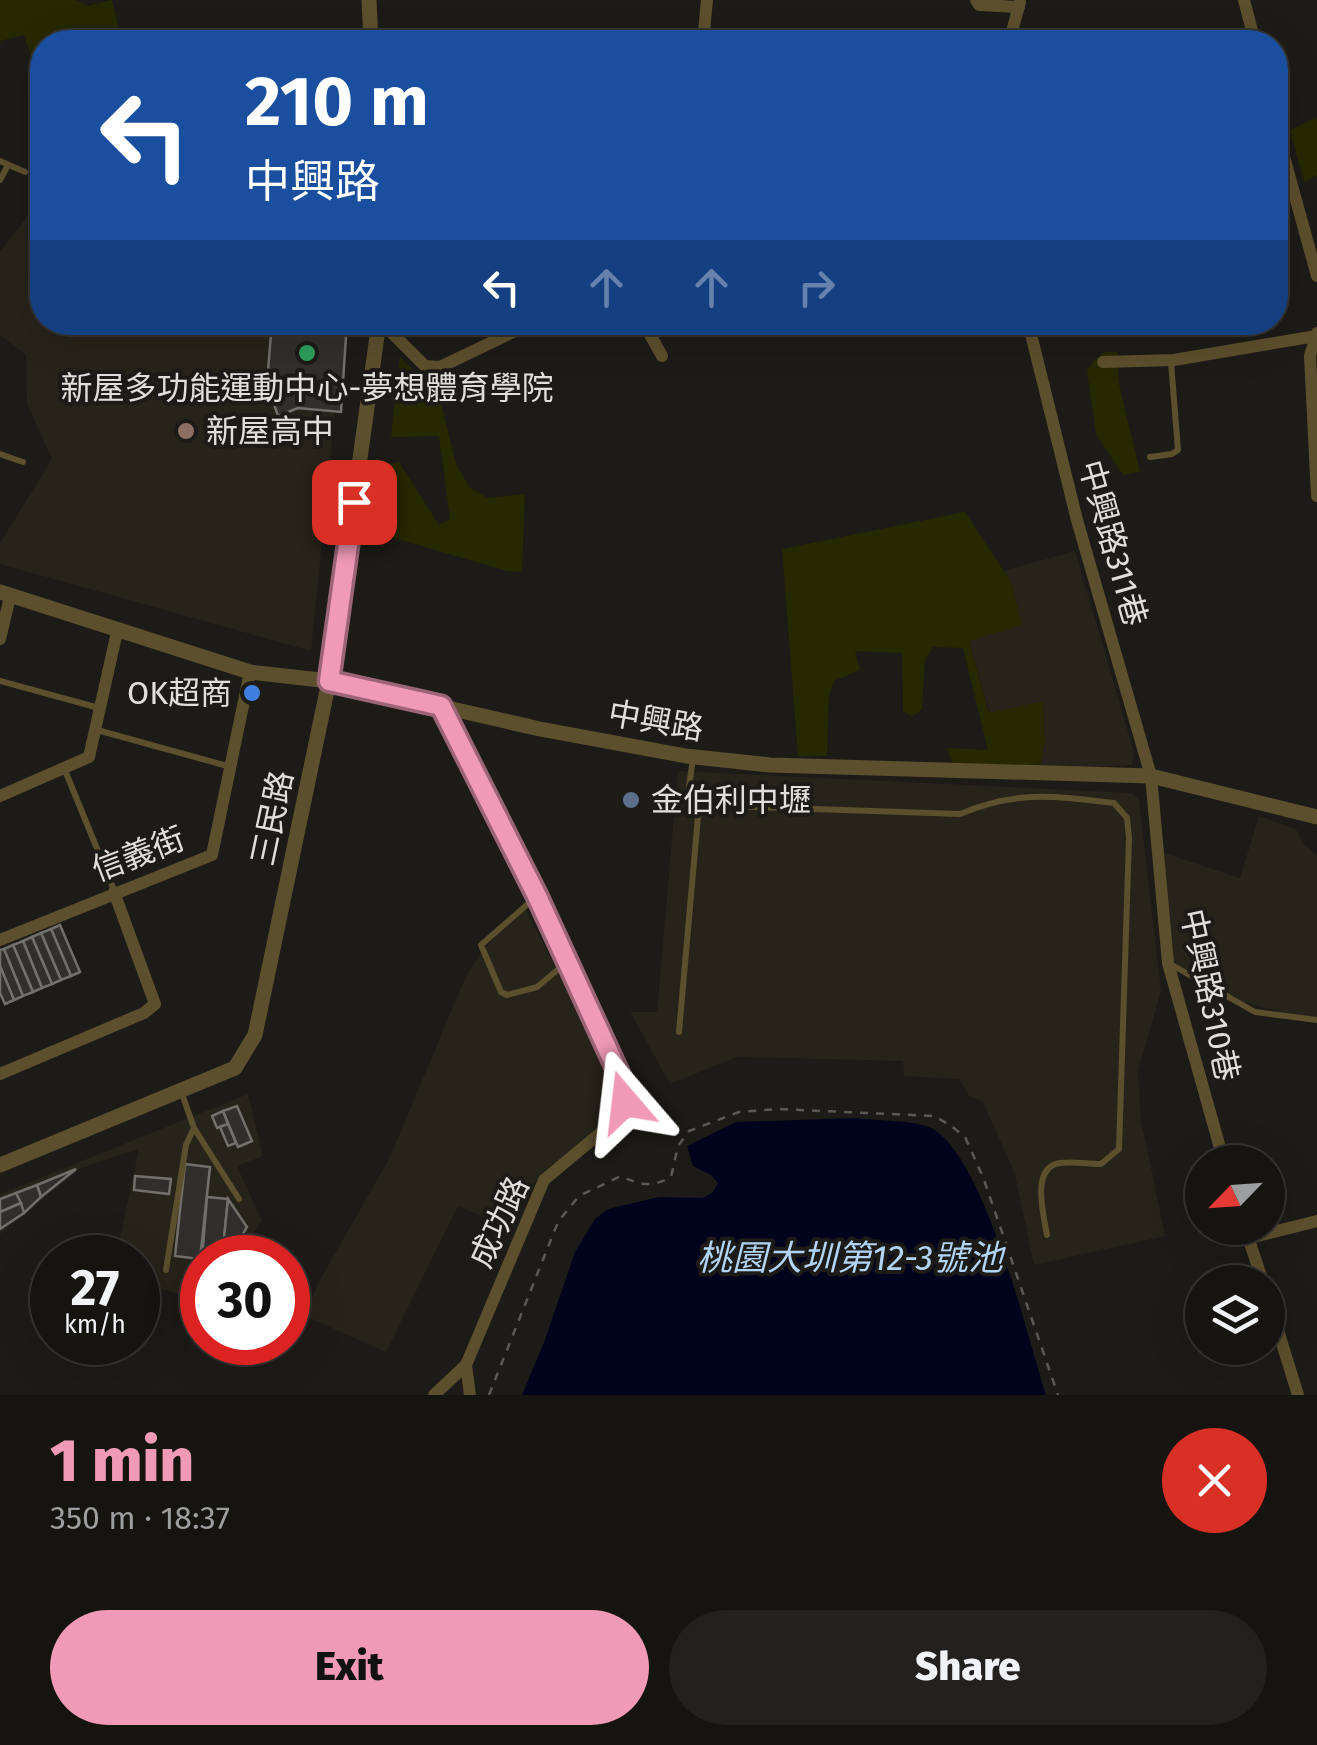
<!DOCTYPE html>
<html lang="en">
<head>
<meta charset="utf-8">
<style>
  :root { --surface:#151411; --page:#22211f; --text:#f1f3f6; --muted:#9d9e9f; --line:#343331; --accent:#f09ab7 }
  body { margin:0; font-family:"Fira Sans","Noto Sans TC",sans-serif; background:var(--page); color:var(--text); height:100vh; display:flex; flex-direction:column; font-size:38px; white-space:nowrap }
  * { box-sizing:border-box; margin:0 }
  p { font-size:32px; color:var(--muted) }
  .icon { flex:none; width:55px; height:55px; fill:none; stroke:currentColor; stroke-width:2; stroke-linecap:round; stroke-linejoin:round }
  .map { position:relative; height:1395px; overflow:hidden }
  .panel { display:flex; flex-direction:column; background:var(--surface); flex:1 }
  .panel>* { flex:none }
  .banner { position:absolute; left:30px; top:30px; width:1258px; height:305px; border-radius:40px; box-shadow:0 10px 40px #0002,0 0 0 2px var(--line); background:#1a4fa0; color:#fff; overflow:hidden }
  .needle { width:65px; rotate:245deg }
  .buttons { position:absolute; left:1185px; top:1145px; display:grid; gap:20px }
  .buttons a { display:grid; place-items:center; width:100px; height:100px; border-radius:50%; background:var(--surface); box-shadow:0 10px 40px #0002,0 0 0 2px var(--line); font-size:50px }
  .speed { position:absolute; left:30px; top:1235px; display:flex; gap:20px; font-size:50px; font-weight:700; text-align:center }
  .speed>* { display:grid; place-content:center; width:130px; height:130px; border-radius:50%; background:var(--surface); box-shadow:0 10px 40px #0002,0 0 0 2px var(--line); line-height:1 }
  .speed small { font-size:25px; font-weight:400 }
  .speed .limit { border:15px solid #d22; background:#fff; color:#111 }
  .pin { position:absolute; display:grid; place-items:center; width:85px; height:85px; color:#fff; margin:-42px; border-radius:20px; box-shadow:0 5px 15px #0006 }
  .me { position:absolute; width:110px; margin:-55px; rotate:343deg; stroke-linejoin:round; filter:drop-shadow(0 0 8px #0008) }
  .turn { display:flex; align-items:center; gap:35px; height:210px; padding:0 50px; font-size:45px }
  .turn .icon { width:130px; height:130px; stroke-width:2.5 }
  .turn b { display:block; font-size:70px; line-height:85px }
  .lanes { display:flex; align-items:center; height:95px; padding:0 50px; background:#0003; justify-content:center; gap:50px; direction:ltr }
  .lanes .off { opacity:.35 }
  .round { display:grid; place-items:center; flex:none; width:105px; height:105px; border-radius:52px; background:var(--page) }
  .headline { display:flex; align-items:center; justify-content:space-between; height:170px; padding:0 50px }
  h1 { font-size:60px; font-weight:800; line-height:75px; color:var(--accent) }
  .button { display:flex; gap:20px; margin-top:auto; padding:20px 50px }
  .button a { flex:1; height:115px; border-radius:60px; background:var(--accent); color:#111; font-size:40px; font-weight:800; line-height:115px; text-align:center }
  .button a+a { background:var(--page); color:var(--text) }
  .map>svg:first-child { display:block }
</style>
</head>
<body>
<div class="map">
<svg width="1317" height="1395" viewBox="0 0 1317 1395">
  <rect width="100%" height="100%" fill="#1c1b17"/>
  <g fill="#26231a">
    <path d="M42,197v125l302,1 -33,328 -311,-87v-21l52,-84 -25,-55 -1,-49 -26,-20v-83z"/>
    <path d="M1075,551l59,201 -2,13 -92,4 5,-29 -2,-39 -53,13 -21,-74 53,-15 -11,-43 -7,-11z"/>
    <path d="M678,771l454,22 7,7 22,191 -23,79 3,50 24,116 -131,29 -19,-91 -32,-72 -14,-6 -10,-17 -55,-3 -1,-15 -166,-4 -67,27 -40,-72h27z"/>
    <path d="M1259,816l37,13 8,15 13,11v168l-105,-31 -29,-17 -10,-16 -17,-109 84,28z"/>
    <path d="M524,906l85,165 10,23 -1,13 -2,8 -74,59 -18,20 -12,36 -54,-24 -72,146 -81,-36 13,-33 71,-124 77,-183 14,-22z"/>
    <path d="M248,1094l15,62 -26,10 25,55 -26,36 -34,1v44l-45,-15 -9,30 -10,-6v-53l-22,-1 23,-108 -58,19 -81,66v-40z"/>
  </g>
  <g fill="#262800">
    <path d="M0,0h76l12,6 24,-6 10,42h-80v43l-2,1 -16,-51 -24,6z"/>
    <path d="M1317,117v58l-13,7 -14,-52z"/>
    <path d="M1105,352h12l2,32 21,88 -17,3 -27,-41 -9,-63 7,-11z"/>
    <path d="M400,358l39,37 17,69 14,24 18,10 37,-4 -3,78 -15,-1 -126,-37 4,-69 14,-3 40,63 11,-6 -11,-83 -48,1z"/>
    <path d="M965,512l46,70 11,43 -53,16 20,72 54,-12 2,39 -5,29 -87,-6 -6,-15 41,2 -25,-102 -30,-1 -8,12 -3,50 -10,8 -9,-6 -1,-58 -47,-2 5,19 -26,11 -5,15 -2,60h-29l-16,-207z"/>
  </g>
  <path fill="#00031c" d="M857,1118c19,3 61,2 76,11 52,31 94,206 113,266h-524l23,-55 30,-88 20,-33 13,-10 51,-12 44,1 10,-6 5,-9 -7,-8 -18,-9 -6,-20 49,-24z"/>
  <g fill="#302f2b" stroke="#72706b" stroke-width="2.5">
    <path d="M272,322h75l-6,90 -43,-4 -20,8 -11,-33z"/>
    <path d="M60,925l20,47 -9,4 -20,-47z"/>
    <path d="M51,929l20,47 -10,4 -20,-47z"/>
    <path d="M41,933l20,47 -9,4 -20,-47z"/>
    <path d="M32,937l20,47 -10,4 -19,-47z"/>
    <path d="M23,941l19,47 -9,4 -20,-47z"/>
    <path d="M13,945l20,47 -10,4 -19,-47z"/>
    <path d="M4,949l19,47 -9,4 -14,-34v-16z"/>
    <path d="M0,966l14,34 -9,4 -5,-11z"/>
    <path d="M237,1106l15,35 -14,6 -15,-36z"/>
    <path d="M223,1111l5,13 -11,4 -5,-12z"/>
    <path d="M228,1124l8,19 -8,3 -8,-19z"/>
    <path d="M185,1164l25,3 -10,92 -25,-3z"/>
    <path d="M76,1169l-35,28 -4,-12z"/>
    <path d="M135,1176l36,3 -2,15 -35,-4z"/>
    <path d="M37,1185l4,12 -17,16 -8,-20z"/>
    <path d="M16,1193l5,10 -21,9v-13z"/>
    <path d="M207,1197l21,2 -6,59 -20,1z"/>
    <path d="M228,1199l19,28 -18,31h-7z"/>
    <path d="M21,1203l3,10 -24,16v-17z"/>
  </g>
  <g fill="none" stroke-linecap="round" stroke-linejoin="round">
    <path stroke="#5a5956" stroke-width="2.5" stroke-dasharray="8 8" stroke-linecap="butt" d="M489,1395l69,-173 21,-26 42,-20c19,9 31,12 50,1l7,-31 11,-15 50,-19 39,-3 156,7 16,9 15,12 18,40 75,218"/>
    <g stroke="#5c4f2d" stroke-width="6">
      <path d="M0,161l25,11"/>
      <path d="M0,180l8,-15"/>
      <path d="M0,454l23,8"/>
      <path d="M1150,457l22,-3 6,-4 -7,-88"/>
      <path d="M0,681l99,27"/>
      <path d="M97,730l134,37"/>
      <path d="M693,758l-5,37 11,10 261,9c56,-24 95,-18 154,-11l13,15 2,20 -10,311 -18,15c-13,0 -28,-3 -41,-1 -30,4 -16,53 -13,72"/>
      <path d="M64,768l50,122"/>
      <path d="M537,896l-56,49 20,47 6,3 30,-8 30,-25"/>
      <path d="M1172,965l83,47 62,8"/>
      <path d="M679,1032l20,-227"/>
      <path d="M181,1091l13,37 45,71"/>
      <path d="M166,1270l20,-125 8,-17"/>
    </g>
    <g stroke="#5c4f2d" stroke-width="12">
      <path d="M976,0l3,5 40,2"/>
      <path d="M1244,0l11,42"/>
      <path d="M703,42l4,-42"/>
      <path d="M1009,42l11,-40"/>
      <path d="M1275,124l42,152"/>
      <path d="M381,322l44,44 15,1 94,-45"/>
      <path d="M643,322l19,34"/>
      <path d="M1028,322l49,198 74,256 17,187 56,199"/>
      <path d="M1317,333l-7,23 7,140"/>
      <path d="M1103,362l71,-2 142,-24"/>
      <path d="M0,639l10,-42"/>
      <path d="M0,796l89,-39 28,-125"/>
      <path d="M0,940l212,-85 38,-183"/>
      <path d="M0,1074l144,-61 11,-9 -41,-112"/>
      <path d="M1245,1228l18,54"/>
      <path d="M1249,1238l68,-17"/>
      <path d="M1268,1298l30,97"/>
      <path d="M466,1365l4,30"/>
      <path d="M434,1395l32,-30 78,-185 73,-61 8,-17 -1,-17 -87,-189 -96,-191"/>
    </g>
    <g stroke="#5c4f2d" stroke-width="15">
      <path d="M369,0l2,42"/>
      <path d="M0,592l250,80 79,9 211,48 146,27 84,9 381,11 166,41"/>
      <path d="M0,1165l235,-97 20,-33 74,-354 50,-359"/>
    </g>
  </g>
  <g fill="none" stroke-linecap="round" stroke-linejoin="round">
    <defs>
      <path id="route" d="M354,502l-25,179 112,25 96,190 87,189 1,17"/>
    </defs>
    <use href="#route" stroke="#9c6477" stroke-width="25"/>
    <use href="#route" stroke="#f09ab7" stroke-width="18"/>
  </g>
  <circle fill="#2e9e5b" stroke="#1c1b17" stroke-width="4" cx="307" cy="353" r="10"/>
  <circle fill="#8d6e63" stroke="#1c1b17" stroke-width="4" cx="186" cy="431" r="10"/>
  <circle fill="#3f7fe0" stroke="#1c1b17" stroke-width="4" cx="252" cy="693" r="10"/>
  <circle fill="#5c6f8a" stroke="#1c1b17" stroke-width="4" cx="631" cy="800" r="10"/>
  <g text-anchor="middle" stroke-width="8" stroke-linejoin="round" paint-order="stroke">
    <g font-size="32" fill="#e0dfdc" stroke="#1c1b17" text-anchor="start">
      <text x="307" y="399" text-anchor="middle">新屋多功能運動中心-夢想體育學院</text>
      <text x="206" y="442">新屋高中</text>
      <text x="232" y="704" text-anchor="end">OK超商</text>
      <text x="651" y="811">金伯利中壢</text>
    </g>
    <g font-size="32" fill="#e0dfdc" stroke="#1c1b17">
      <text transform="translate(1113 543) rotate(74)" y="11">中興路311巷</text>
      <text transform="translate(656 721) rotate(10)" y="11">中興路</text>
      <text transform="translate(272 818) rotate(-78)" y="11">三民路</text>
      <text transform="translate(138 854) rotate(-21)" y="11">信義街</text>
      <text transform="translate(1210 995) rotate(78)" y="11">中興路310巷</text>
      <text transform="translate(499 1222) rotate(-65)" y="11">成功路</text>
    </g>
    <g font-size="35" font-style="italic" fill="#b1d3f4" stroke="#1c1b17">
      <text x="850" y="1270">桃園大圳第12-3號池</text>
    </g>
  </g>
</svg>
<div class="buttons">
<a><svg class="needle" viewBox="-14 -14 28 28"><path d="M0-13l5 13h-10z" fill="#e53935"/><path d="M0 13l5-13h-10z" fill="#9d9e9f"/></svg></a>
<a><svg class="icon" aria-label="layers" viewBox="0 0 24 24"><path d="M12 4l9 5-9 5-9-5zM3 14l9 5 9-5"/></svg></a>
</div>
<div class="speed"><div>27<small>km/h</small></div><div class="limit">30</div></div>
<div class="pin" style="left:354px;top:502px;background:#d93025"><svg class="icon" aria-label="arrive" viewBox="0 0 24 24"><path d="M6 21V4h12l-3 4 3 4H6"/></svg></div>
<svg class="me" style="left:625px;top:1102px" viewBox="-20 -20 40 40"><path d="M0-17L14 15 0 8-14 15z" fill="#f09ab7" stroke="#fff" stroke-width="4"/></svg>
<div class="banner">
<div class="turn"><svg class="icon" aria-label="left" viewBox="0 0 24 24"><path d="M17 20v-9H6M10 6l-5 5 5 5"/></svg><div><b>210 m</b>中興路</div></div>
<div class="lanes"><svg class="icon" aria-label="left" viewBox="0 0 24 24"><path d="M17 20v-9H6M10 6l-5 5 5 5"/></svg><svg class="icon off" aria-label="ahead" viewBox="0 0 24 24"><path d="M12 20V5M6 11l6-6 6 6"/></svg><svg class="icon off" aria-label="ahead" viewBox="0 0 24 24"><path d="M12 20V5M6 11l6-6 6 6"/></svg><svg class="icon off" aria-label="right" viewBox="0 0 24 24"><path d="M7 20v-9h11M14 6l5 5-5 5"/></svg></div>
</div>
</div>
<section class="panel">
<div class="headline"><div><h1>1 min</h1><p>350 m · 18:37</p></div><a class="round" style="background:#d93025;color:#fff"><svg class="icon" aria-label="close" viewBox="0 0 24 24"><path d="M6 6l12 12M18 6L6 18"/></svg></a></div>
<div class="button"><a>Exit</a><a>Share</a></div>
</section>
</body>
</html>
